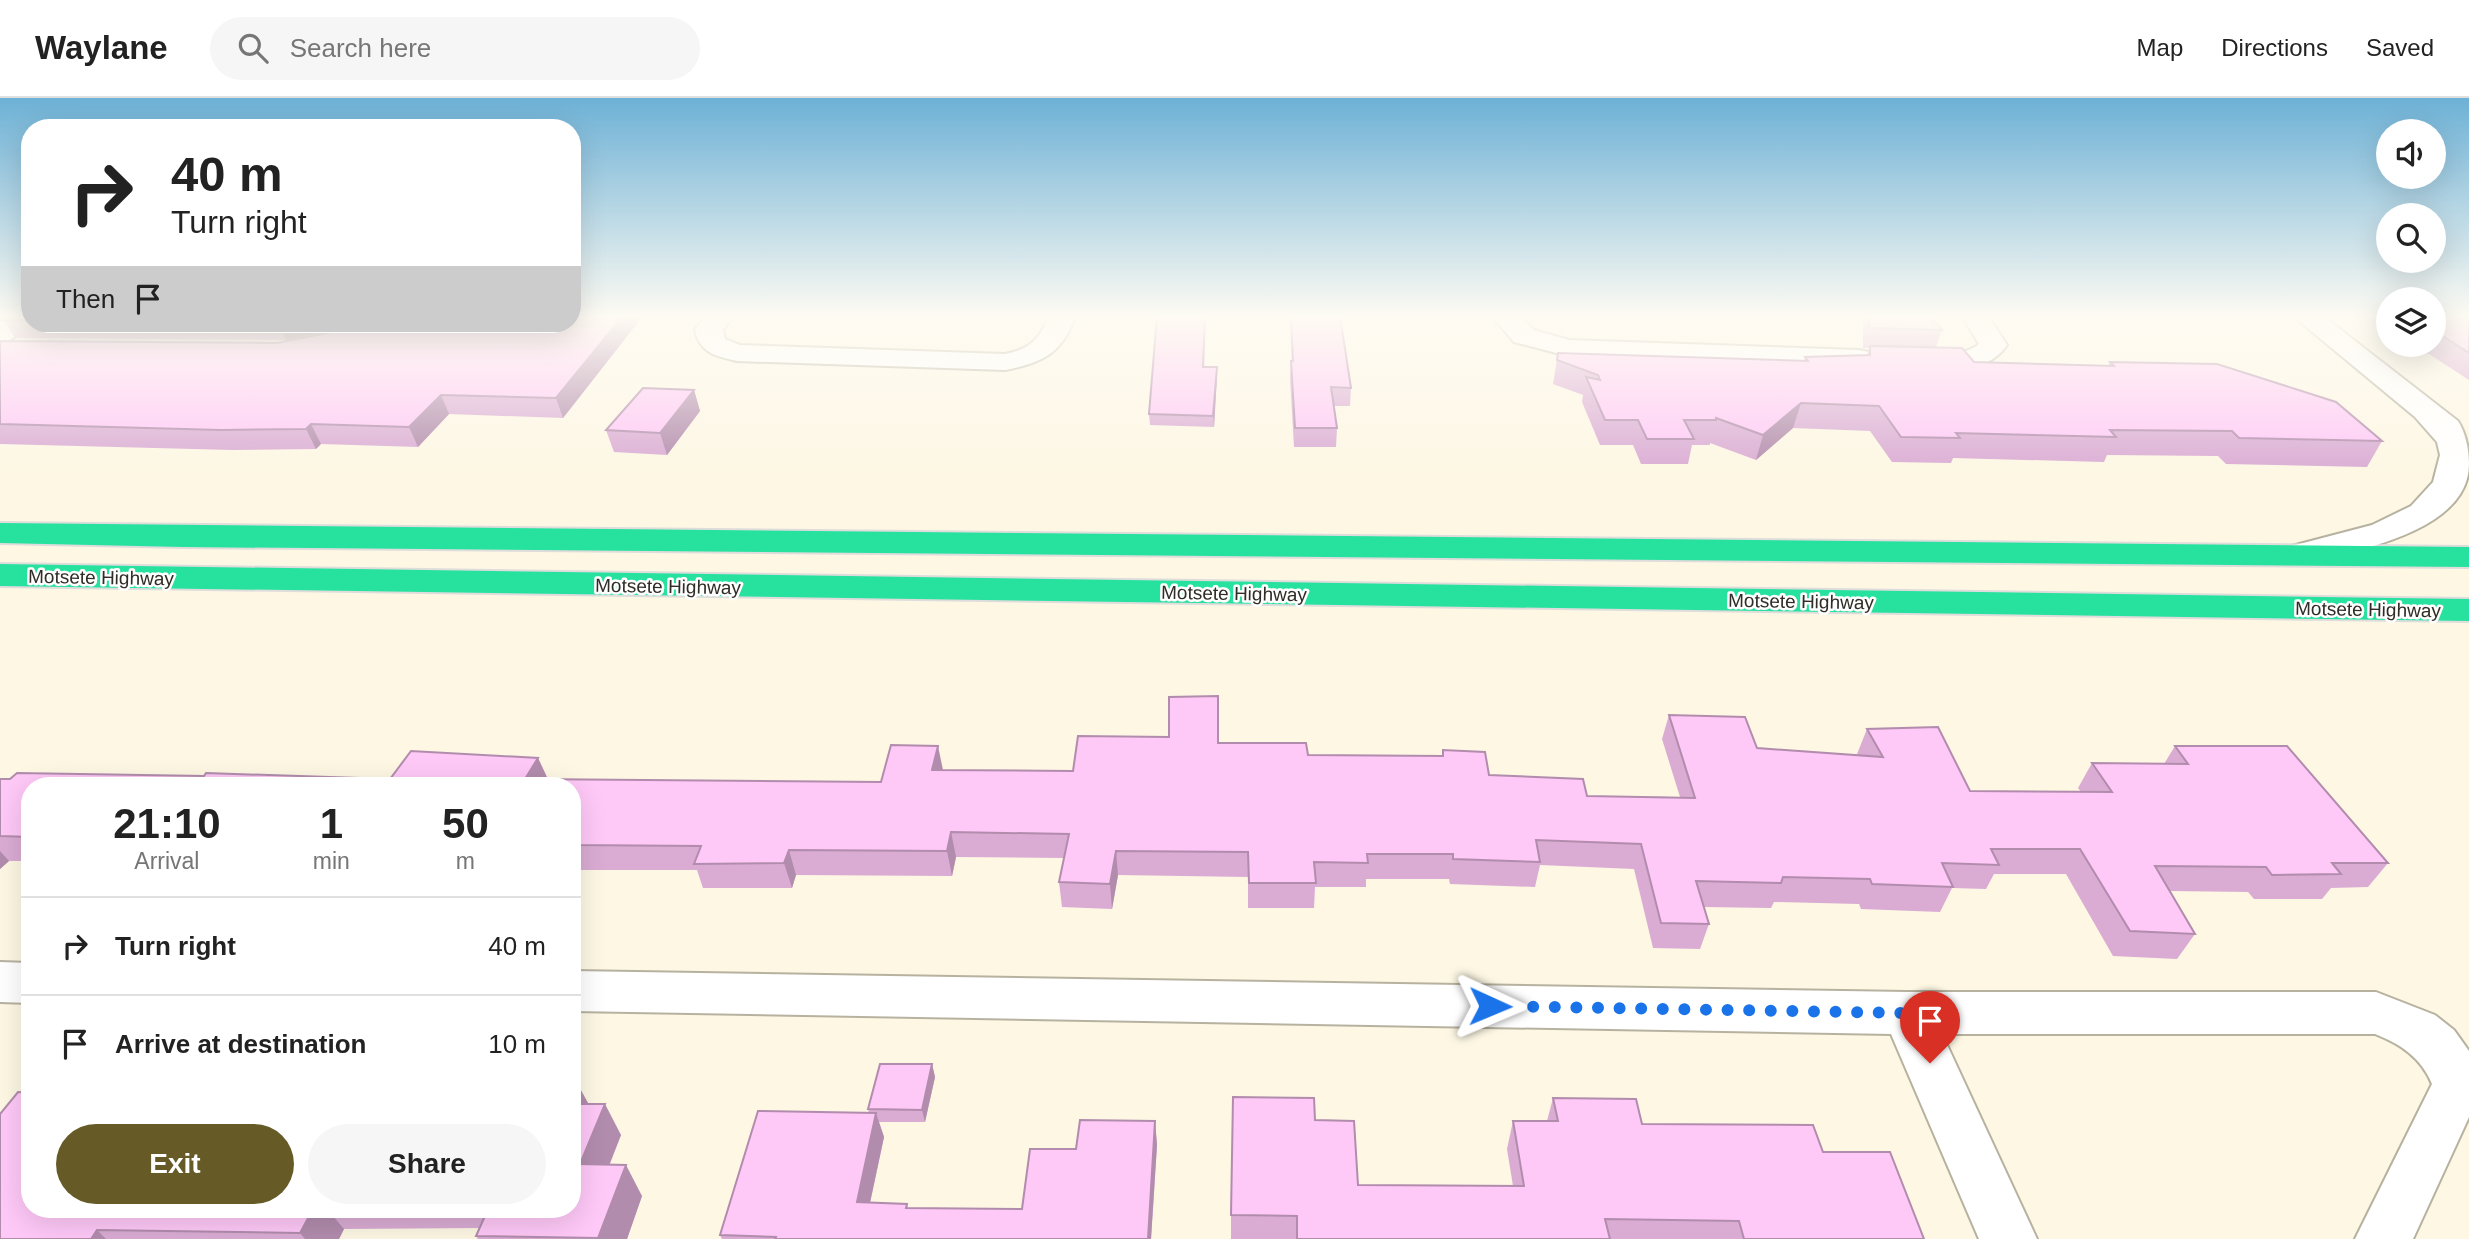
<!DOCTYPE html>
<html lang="en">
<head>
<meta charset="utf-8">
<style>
  :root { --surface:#fff; --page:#f6f6f6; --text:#222; --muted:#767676; --line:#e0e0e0; --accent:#665a27 }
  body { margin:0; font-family:Arial,sans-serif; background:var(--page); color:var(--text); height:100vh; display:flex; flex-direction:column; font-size:26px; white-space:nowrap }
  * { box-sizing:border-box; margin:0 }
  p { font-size:23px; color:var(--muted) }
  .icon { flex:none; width:38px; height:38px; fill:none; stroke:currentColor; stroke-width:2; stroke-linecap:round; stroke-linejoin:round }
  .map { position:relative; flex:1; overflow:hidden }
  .sheet { position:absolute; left:21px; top:679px; width:560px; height:441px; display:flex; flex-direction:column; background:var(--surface); border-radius:28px; box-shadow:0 7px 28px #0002 }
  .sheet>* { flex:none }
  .hud { position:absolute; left:21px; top:21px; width:560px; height:214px; border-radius:28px; box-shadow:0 7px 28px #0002; background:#fff; color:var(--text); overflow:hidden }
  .fabs { position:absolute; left:2376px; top:21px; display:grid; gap:14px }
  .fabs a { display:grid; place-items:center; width:70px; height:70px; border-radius:50%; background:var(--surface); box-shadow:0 7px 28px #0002; font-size:35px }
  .pin { position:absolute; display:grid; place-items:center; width:60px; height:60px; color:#fff; margin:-72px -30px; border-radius:50% 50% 50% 0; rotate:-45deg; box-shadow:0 0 7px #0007 }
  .pin .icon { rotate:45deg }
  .me { position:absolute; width:77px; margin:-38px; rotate:91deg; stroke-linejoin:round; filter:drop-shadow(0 0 5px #0008) }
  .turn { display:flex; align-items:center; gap:24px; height:147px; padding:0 35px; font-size:32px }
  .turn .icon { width:91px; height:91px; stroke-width:2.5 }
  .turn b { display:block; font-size:49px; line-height:60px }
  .then { display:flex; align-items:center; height:66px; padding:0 35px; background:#0003; gap:14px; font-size:26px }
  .eta { display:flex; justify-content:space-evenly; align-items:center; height:119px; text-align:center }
  .eta b { font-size:42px; font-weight:700; line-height:49px }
  .primary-button { display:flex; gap:14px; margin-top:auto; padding:14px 35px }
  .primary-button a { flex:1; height:80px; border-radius:42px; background:var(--accent); color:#fff; font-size:28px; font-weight:700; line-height:80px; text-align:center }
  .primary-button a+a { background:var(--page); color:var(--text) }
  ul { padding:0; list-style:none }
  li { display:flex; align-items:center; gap:21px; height:98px; padding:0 35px; border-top:2px solid var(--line) }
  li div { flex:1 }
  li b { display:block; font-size:26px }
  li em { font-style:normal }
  header { display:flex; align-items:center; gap:42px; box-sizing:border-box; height:98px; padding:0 35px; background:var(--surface); border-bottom:2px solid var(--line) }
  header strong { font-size:33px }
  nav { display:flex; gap:38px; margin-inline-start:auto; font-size:24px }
  .search { width:490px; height:63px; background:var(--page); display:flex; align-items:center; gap:18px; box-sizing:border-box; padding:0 24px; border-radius:38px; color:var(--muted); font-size:26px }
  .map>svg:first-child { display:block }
</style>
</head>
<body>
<header>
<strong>Waylane</strong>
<div class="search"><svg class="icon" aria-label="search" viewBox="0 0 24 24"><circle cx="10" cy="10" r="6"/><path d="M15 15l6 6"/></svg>Search here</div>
<nav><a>Map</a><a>Directions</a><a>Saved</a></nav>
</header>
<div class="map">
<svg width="2469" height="1141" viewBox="0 0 2469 1141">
  <rect width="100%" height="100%" fill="#fdf7e4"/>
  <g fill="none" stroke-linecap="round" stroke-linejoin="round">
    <defs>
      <g id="street">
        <path d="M10,218h20v8h4l-24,16 -10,2v-20z"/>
        <path d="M706,218h27l-10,14 2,9 15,6 265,9c25,-5 35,-15 44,-38h26c-12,37 -33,47 -70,54l-268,-9c-22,-5 -37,-8 -42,-31z"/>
        <path d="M1492,218h28l14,14 35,10 290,10 10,2 4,6 -4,6 -10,2 -291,-10 -54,-14z"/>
        <path d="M1962,218h26l19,29c-20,29 -65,30 -97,22l-4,-6 4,-6c23,-6 49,5 69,-11z"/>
        <path d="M2293,218h30l135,105c7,11 11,27 11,43 0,69 -119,88 -169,100l-12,-3 -5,-7 5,-7 84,-22 39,-19 22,-24 7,-27 -3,-13 -22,-25z"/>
        <path d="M0,864l30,1v40l-30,-1z"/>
        <path d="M572,873l1335,21h469l59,23 19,15 15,21v66l-56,122h-58l77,-155c-11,-27 -32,-40 -57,-50h-433l95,205h-58l-88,-205 -1319,-23z"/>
      </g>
      <g id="highway">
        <path d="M0,425l2469,24v20l-2286,-20 -183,-4z"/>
        <path d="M0,466l2469,35v22l-2469,-35z"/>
      </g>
    </defs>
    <use href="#street" stroke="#b7b2a0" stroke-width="4"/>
    <use href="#highway" stroke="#dedddc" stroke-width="4"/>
    <use href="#street" fill="#fff" fill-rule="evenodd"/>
    <use href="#highway" fill="#26e29e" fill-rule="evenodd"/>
  </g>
  <g fill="#daacd4">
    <path d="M30,218v8h311l-15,8 -40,8 -271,-2 -11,-18z"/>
    <path d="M1290,218h50l11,72 -1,18h-16l3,22 -1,19h-42l-4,-68 1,-18h1z"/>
    <path d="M1863,218h67l12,14 -6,17 38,15 134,4 2,-4 272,79 -15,26 -141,-3 -8,-8 -111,-1 -3,7 -151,-4 -2,5 -59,-1 -22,-31 -77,-3 -37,32 -46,-17v2h-18l-4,19h-47l-8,-19h-33l-18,-43 1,-7 -30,-11 5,-31 246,8 1,-4 62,-2 2,-7h-6z"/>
    <path d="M2363,218h26v18z"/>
    <path d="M2434,218h35v64l-40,-26h-12l-13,-9h30z"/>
    <path d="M639,223l-76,97 -114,-4 -31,33 -97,-3 -5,5 -84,1 -232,-6v-103l277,2z"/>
    <path d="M1203,269h14l-3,60 -64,-2 -1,-11z"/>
    <path d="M694,292l6,21 -33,44 -53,-3 -8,-22z"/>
    <path d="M1669,617l88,33 101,7 -1,-1 10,-25 103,62 111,1 -3,-4 14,-25 72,1 11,-18 213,117 -20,24 -37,1 -9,11h-68l-6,-7 -78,-1 25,43 -18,25 -64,-3 -47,-82h-72l-8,15 -34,-1 -12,24 -79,-3 -2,-5 -85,-2 -3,6 -68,-1 6,17 -9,25 -47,-1 -19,-79 -94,-4 -5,22 -85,-3 -1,-5h-83v8h-51l-1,21h-66v-31l-130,-2 -6,34 -50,-2 -3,-25 5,-24 -108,-1 -4,19 -156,-1 -4,13h-89l-6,-18h-125v-84h-542v75h-21l-9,8v-90h390l148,-21 10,21 333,3 62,-12 130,1 145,-28 90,12 134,1 1,-6 46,25 98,21 93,1 -18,-58z"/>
    <path d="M932,966l3,13 -10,45h-46l5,15 -14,66 37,1 1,4 114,1 54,-60 79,-28 2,24 -6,94h-429l-2,-4 149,-122 -1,-4z"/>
    <path d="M1553,1000l89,26 181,28 101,87h-693v-24l84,-95 43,65 155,1 -6,-37 6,-28h34z"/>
    <path d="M589,1006l32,31 -11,29 32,32 -15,43h-149l-2,-3 3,-8 -135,1 -5,10h-339l30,-30h542z"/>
  </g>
  <g fill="#b28cad">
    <path d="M623,218h15l1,5 -76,97 -7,-20z"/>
    <path d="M278,226h63l-15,8 -40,8z"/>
    <path d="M1217,269v11l-3,49 -1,-11z"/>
    <path d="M694,292l6,21 -33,44 -7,-22z"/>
    <path d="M441,297l8,19 -31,33 -9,-20z"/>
    <path d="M1801,305l-8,25 -37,32 7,-25z"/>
    <path d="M311,326l10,20 -5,5 -10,-20z"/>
    <path d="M938,648l5,24h-11z"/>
    <path d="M538,660l11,24 -24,-3z"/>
    <path d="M951,734l5,25 -4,19 -5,-25z"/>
    <path d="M789,752l7,25 -4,13 -8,-25z"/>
    <path d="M0,753l9,10 -9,8z"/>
    <path d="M1116,753l2,24 -6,34 -2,-25z"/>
    <path d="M932,966l3,13 -10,45 -3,-12z"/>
    <path d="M576,983l17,31 -21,2v-24z"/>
    <path d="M605,1006l16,31 -24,60 -17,-31z"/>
    <path d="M876,1015l8,24 -19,89 -8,-24z"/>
    <path d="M1155,1023l2,24 -6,94h-3z"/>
    <path d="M626,1067l16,31 -15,43h-28l-1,-1z"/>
    <path d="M313,1111h14l17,20 -5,10h-34l-5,-6z"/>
    <path d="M97,1132l9,9h-15z"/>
  </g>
  <g fill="#fec8f7" stroke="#b28cad" stroke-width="2">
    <path d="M10,218h20v4h-26z"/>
    <path d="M572,218h51l-67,82 -115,-3 -32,32 -98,-3 -5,5 -85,1 -221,-6v-83l277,2 60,-12 13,-7h222z"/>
    <path d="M1157,218h48l-2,51h14l-4,49 -64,-2z"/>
    <path d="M1291,218h49l11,72 -20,-1 6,41h-42l-4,-67h2z"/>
    <path d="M1869,218h61l12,14 -73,-2z"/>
    <path d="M2434,218h35v37l-28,-18h-7z"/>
    <path d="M1870,248l92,2 12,14 140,4 -4,-4 107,2 119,38 46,39 -143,-3 -7,-7 -122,-1 6,7 -160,-4 4,5 -59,-1 -22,-31 -78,-3 -38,32 -47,-17v2h-32l10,19h-47l-9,-19h-33l-19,-43 14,3 -2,-5 -41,-15 1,-7 250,8 -3,-4 65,-2z"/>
    <path d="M643,290l51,2 -34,43 -54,-3z"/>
    <path d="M1218,598v47h88l2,12 135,1v-6l42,2 4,23 94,4 4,17 108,2 -26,-83 76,2 12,31 126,9 -16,-28 71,-2 32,64 142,1 -20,-29 96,1 -13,-18h112l101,117h-56l9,11 -69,1 -6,-8 -111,-1 40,68 -65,-3 -50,-82h-89l8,16 -57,-2 11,24 -81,-3 -2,-5 -87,-2 -2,6 -85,-2 13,43 -48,-1 -20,-79 -105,-4 4,22 -87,-3v-5h-86l1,9 -54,-1 2,21h-67l-1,-31 -132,-1 -6,33 -51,-2 10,-48 -118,-2 -4,19 -158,-1 -5,13 -90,1 7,-18 -129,-1v-59h-542v51l-30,-1v-57h10l7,-6 187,3 2,-3 184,6 21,-28 127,7 -13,21 356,3 10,-37 47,1 -6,24 141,1 5,-35 91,1v-40z"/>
    <path d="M880,966h52l-10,46 -54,-1z"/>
    <path d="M572,983h4l-4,9z"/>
    <path d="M18,994l12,1v116h283l-13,24 -203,-3 -6,9h-91v-125z"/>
    <path d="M1233,999l81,1 1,22 39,1 4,64 166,1 -11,-65h45l-5,-23 83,1 6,25 171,1 10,27h67l34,87h-180l-5,-18 -134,-2 5,20h-313v-23l-66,-1z"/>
    <path d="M572,1006h33l-25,60 46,1 -28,73 -122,-2 12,-27h84z"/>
    <path d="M758,1013l118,2 -19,89 50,2 -1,4 116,1 8,-60h46l4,-29 75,1 -7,118h-373l1,-2 -56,-2z"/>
  </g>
  <linearGradient id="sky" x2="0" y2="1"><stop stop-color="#6db1d6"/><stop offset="0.58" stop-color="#fefbf3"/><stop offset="1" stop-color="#fefbf3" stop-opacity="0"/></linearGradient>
  <rect width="2469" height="378" fill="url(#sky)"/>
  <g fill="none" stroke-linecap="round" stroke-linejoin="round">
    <path stroke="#1a73e8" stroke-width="12" stroke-dasharray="0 21.6" d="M1490,908l417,7 23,50"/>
  </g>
  <g text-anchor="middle" stroke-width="5" stroke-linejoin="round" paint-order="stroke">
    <g font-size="19" fill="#302d26" stroke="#fff">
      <text transform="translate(101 479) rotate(1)" y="7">Motsete Highway</text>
      <text transform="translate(668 488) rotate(1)" y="7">Motsete Highway</text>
      <text transform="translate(1234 495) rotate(1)" y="7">Motsete Highway</text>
      <text transform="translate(1801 503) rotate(1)" y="7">Motsete Highway</text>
      <text transform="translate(2368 511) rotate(1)" y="7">Motsete Highway</text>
    </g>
  </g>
</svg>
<div class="fabs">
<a><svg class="icon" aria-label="sound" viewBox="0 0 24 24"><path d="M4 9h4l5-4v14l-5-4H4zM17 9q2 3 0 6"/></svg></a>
<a><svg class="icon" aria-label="search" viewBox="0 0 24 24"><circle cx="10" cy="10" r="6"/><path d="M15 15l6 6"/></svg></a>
<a><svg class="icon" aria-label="layers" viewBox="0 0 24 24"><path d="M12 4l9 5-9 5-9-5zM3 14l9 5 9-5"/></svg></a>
</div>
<div class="pin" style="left:1930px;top:965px;background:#d93025"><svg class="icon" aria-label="arrive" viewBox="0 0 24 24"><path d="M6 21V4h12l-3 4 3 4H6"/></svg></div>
<svg class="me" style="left:1490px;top:908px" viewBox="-20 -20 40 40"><path d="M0-17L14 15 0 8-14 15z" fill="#1a73e8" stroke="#fff" stroke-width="4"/></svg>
<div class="hud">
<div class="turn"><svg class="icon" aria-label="right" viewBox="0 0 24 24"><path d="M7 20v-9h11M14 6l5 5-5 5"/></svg><div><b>40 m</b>Turn right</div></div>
<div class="then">Then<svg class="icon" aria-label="arrive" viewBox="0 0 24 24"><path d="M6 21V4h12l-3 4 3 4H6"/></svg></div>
</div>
<section class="sheet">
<div class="eta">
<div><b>21:10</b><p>Arrival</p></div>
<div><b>1</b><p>min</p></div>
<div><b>50</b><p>m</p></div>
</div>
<ul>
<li><svg class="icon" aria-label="right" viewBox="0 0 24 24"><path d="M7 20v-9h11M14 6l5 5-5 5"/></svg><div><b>Turn right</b></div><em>40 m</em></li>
<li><svg class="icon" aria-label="arrive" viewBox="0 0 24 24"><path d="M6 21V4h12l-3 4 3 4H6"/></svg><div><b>Arrive at destination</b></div><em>10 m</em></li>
</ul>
<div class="primary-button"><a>Exit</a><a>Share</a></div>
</section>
</div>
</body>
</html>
